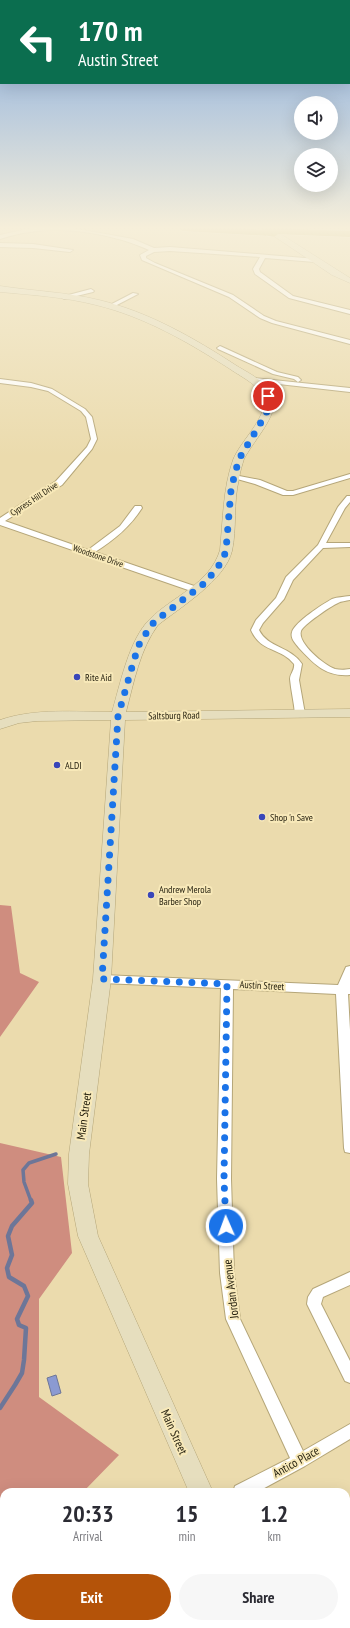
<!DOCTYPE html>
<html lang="en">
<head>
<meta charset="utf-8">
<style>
  :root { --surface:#fff; --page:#f7f7f7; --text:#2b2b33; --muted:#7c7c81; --accent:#b45309 }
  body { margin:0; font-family:"PT Sans Narrow",sans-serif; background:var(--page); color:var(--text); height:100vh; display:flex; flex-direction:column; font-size:15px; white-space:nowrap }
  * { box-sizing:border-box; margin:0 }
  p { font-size:13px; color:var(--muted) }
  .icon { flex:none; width:22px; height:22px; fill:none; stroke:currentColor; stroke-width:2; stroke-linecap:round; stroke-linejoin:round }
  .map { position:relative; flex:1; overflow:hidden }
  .side { position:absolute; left:0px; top:1488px; width:350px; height:140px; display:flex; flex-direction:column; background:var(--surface); border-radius:12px 12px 0 0; box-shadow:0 4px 16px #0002 }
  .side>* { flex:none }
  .guide { position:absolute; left:0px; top:0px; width:350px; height:84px; box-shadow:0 4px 16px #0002; background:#0b6e4f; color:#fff; overflow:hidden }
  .buttons { position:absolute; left:294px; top:96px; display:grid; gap:8px }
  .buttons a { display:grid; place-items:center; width:44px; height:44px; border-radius:50%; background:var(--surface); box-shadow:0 4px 16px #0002; font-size:20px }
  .pin { position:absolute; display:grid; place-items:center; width:34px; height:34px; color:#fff; margin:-17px; border:2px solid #fff; border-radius:50%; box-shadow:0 1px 4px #0007 }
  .me { position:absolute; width:44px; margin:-22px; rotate:358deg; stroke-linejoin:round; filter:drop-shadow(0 0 3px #0008) }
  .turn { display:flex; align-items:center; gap:14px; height:84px; padding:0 12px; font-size:18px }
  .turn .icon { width:52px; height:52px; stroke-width:2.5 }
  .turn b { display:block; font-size:28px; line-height:34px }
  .eta { display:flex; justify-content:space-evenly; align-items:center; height:68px; text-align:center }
  .eta b { font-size:24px; font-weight:700; line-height:28px }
  .primary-button { display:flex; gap:8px; margin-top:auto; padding:8px 12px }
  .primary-button a { flex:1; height:46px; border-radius:24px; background:var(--accent); color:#fff; font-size:16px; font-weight:700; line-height:46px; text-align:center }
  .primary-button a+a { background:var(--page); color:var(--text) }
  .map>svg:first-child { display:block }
</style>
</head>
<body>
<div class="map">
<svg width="350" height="1628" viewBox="0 0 350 1628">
  <rect width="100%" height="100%" fill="#ebdbad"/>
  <g fill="#cf8d7f">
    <path d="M0,905l11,1 9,67 19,9 -39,55z"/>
    <path d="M0,1143l61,14 11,96 -33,46v98l80,58 -36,37h-79v132h153l-8,4h-149z"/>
  </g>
  <path fill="#8b9ad2" stroke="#6d7698" d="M56,1375l5,18 -9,3 -5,-18z"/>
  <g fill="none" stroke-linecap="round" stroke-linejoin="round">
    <path stroke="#6d7698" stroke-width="3.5" d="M31,1201l-7,-19 -1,-12 6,-7 27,-9"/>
    <g stroke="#6d7698" stroke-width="4.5">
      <path d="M0,1408l15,-23 7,-12 2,-13 2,-32 -7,-3 -2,-6 11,-23 -4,-10 -15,-9 -2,-9 5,-13 -4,-19 4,-10 20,-23 -1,-3"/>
      <path d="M0,1535l4,11"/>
      <path d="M0,1582l4,-5"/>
    </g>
    <defs>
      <g id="street">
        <path d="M31,228h41l61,11 21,9 16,-1 147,12 1,1 -3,2 -50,-4 -6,11 1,3 33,24 57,14v4l-61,-16 -34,-24 -2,-5 7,-12 -90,-6 -16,1 -8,4v2l9,5 78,32 31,21 12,5 74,19v4l-78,-21 -12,-5 -31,-21 -87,-37 -2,-5 9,-5c-33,-15 -82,-24 -119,-18 -10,1 -20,4 -30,7v-4z"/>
        <path d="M0,243l33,1 40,6 -3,2 -37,-4 -33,-1z"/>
        <path d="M91,289l3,2 -1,1 -29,7 -3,-2z"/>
        <path d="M133,293l5,1 -25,13 -5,-1z"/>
        <path d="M220,346l57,26 21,5 3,3 -3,2 -4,-3 -21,-5 -55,-25 -1,-1z"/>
        <path d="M253,378l97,10v4l-99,-11 -1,-1z"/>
        <path d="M0,379l31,4 21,6 33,20 7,8 5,22 -5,10 -30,36 -57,36 83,29 32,-24 15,-20h6l1,2c-12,19 -28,32 -47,44l105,36v4h-6l-194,-67v-7l56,-37 31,-34 4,-8 -5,-22 -5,-6 -33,-20 -17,-4 -31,-4z"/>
        <path d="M350,474v4l-57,17h-10l-28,-11 -25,-7 4,-2 26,5 27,11h6z"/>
        <path d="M347,496h3v6l-5,6 -19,35h24v4l-27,1 -30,32 -9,19 -21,24 -4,7c9,18 31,16 43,34l-3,16 6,34 -5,3 -5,-3c-1,-12 -4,-23 -5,-35 0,-5 5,-9 4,-15 -13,-17 -33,-11 -43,-34l5,-10 20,-22 10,-21 32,-32 20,-38z"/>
        <path d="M350,596v4c-4,1 -9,1 -12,3 -7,3 -35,22 -37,28 -4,12 23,34 34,38 5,1 9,1 15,0v6c-24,2 -36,-11 -51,-27 -4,-5 -9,-10 -7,-16 3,-10 31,-28 40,-33 5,-2 12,-2 18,-3z"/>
        <path d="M350,966v28h-2l2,36v123l-5,-1 -1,-4 -8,-154 -103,-5 -2,190 3,94 6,46 63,132 47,-27v15l-45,27 -48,26h-24l2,-6 55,-28 -64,-139 -6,-46 -3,-94 4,-191 -119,-5 -4,-1 -2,-3 2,-3 4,-1 236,10 8,-18z"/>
        <path d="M350,1272v13l-27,12 -2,7 29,57v22l-5,-2 -38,-77 1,-7 5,-8z"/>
        <path d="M350,1536v17l-4,2v-17z"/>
      </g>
      <g id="secondary">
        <path d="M262,228h9l79,50v5l-18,-8z"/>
        <path d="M0,286c33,5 66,6 99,14 50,12 95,38 138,66 13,8 37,19 37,37 0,17 -22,40 -30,56 -2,6 -4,13 -5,20 -6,24 -2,49 -7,72 -7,29 -51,56 -74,74 -18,24 -24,57 -32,87l224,-3v8l-225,3 -14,259 -22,175 -1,30 10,52 115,256h-24l-111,-256 -10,-52 1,-30 24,-175 18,-259 -74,1 -18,2 -19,6v-9c35,-12 75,-8 112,-8 8,-27 17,-73 38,-93 23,-23 60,-35 70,-69 3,-30 3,-62 13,-90 7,-18 29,-37 31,-56 2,-16 -23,-27 -34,-35 -42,-27 -85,-52 -134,-64 -31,-8 -64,-10 -96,-13z"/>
        <path d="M242,1624h26l1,4h-26z"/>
      </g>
      <path id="highway" d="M178,228h55l36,2 4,-2 77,3v6l-75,-3 -4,2 -88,-5z"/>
    </defs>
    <use href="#street" stroke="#b5a679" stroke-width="2"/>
    <use href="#secondary" stroke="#b5a679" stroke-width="1"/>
    <use href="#highway" stroke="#fff" stroke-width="1"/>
    <use href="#street" fill="#fff" fill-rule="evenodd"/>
    <use href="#secondary" fill="#e6debe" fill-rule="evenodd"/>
    <use href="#highway" fill="#ad9027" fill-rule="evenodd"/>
    <defs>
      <path id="highway-bridge" d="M267,230l6,1"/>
    </defs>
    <use href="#highway-bridge" stroke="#fff" stroke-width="12" stroke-linecap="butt"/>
    <use href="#highway-bridge" stroke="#ad9027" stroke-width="11"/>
  </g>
  <linearGradient id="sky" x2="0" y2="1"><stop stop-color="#83aadf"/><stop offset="0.5" stop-color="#f6efda"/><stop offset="1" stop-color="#f6efda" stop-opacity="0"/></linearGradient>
  <rect width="350" height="456" fill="url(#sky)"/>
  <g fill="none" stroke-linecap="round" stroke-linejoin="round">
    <path stroke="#1a73e8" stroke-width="7" stroke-dasharray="0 12.6" d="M226,1226l-2,-47 3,-195 -125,-5 16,-263 16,-56 6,-18 14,-20 52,-40 17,-22 3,-10 5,-60 3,-13 5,-18 27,-45 3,-10 -1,-8"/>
  </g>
  <g fill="#3946b9" stroke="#f8e9b9" stroke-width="1.5">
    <circle cx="77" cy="677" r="4"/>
    <circle cx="57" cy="765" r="4"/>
    <circle cx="262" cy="817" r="4"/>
    <circle cx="151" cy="895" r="4"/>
  </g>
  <g text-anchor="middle" stroke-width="4" stroke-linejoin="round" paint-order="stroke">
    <g font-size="9" fill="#272210" stroke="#f8e9b9">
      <text transform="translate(34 499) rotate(-33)" y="3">Cypress Hill Drive</text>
      <text transform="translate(98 556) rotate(19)" y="3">Woodstone Drive</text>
    </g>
    <g font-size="10" fill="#272210" stroke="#f8e9b9" text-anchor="start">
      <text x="85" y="681">Rite Aid</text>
      <text x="65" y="769">ALDI</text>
      <text x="270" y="821">Shop 'n Save</text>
      <text x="159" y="893">Andrew Merola<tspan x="159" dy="12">Barber Shop</tspan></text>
    </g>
    <g font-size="10" fill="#272210" stroke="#f8e9b9">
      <text transform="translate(174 715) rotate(-1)" y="4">Saltsburg Road</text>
      <text transform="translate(262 985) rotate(3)" y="4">Austin Street</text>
    </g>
    <g font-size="12" fill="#272210" stroke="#f8e9b9">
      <text transform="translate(84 1116) rotate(-82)" y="4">Main Street</text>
      <text transform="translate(231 1289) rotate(-97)" y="4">Jordan Avenue</text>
      <text transform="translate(174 1432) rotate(66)" y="4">Main Street</text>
      <text transform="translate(296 1462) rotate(-29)" y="4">Antico Place</text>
    </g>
  </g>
</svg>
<div class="buttons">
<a><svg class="icon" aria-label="sound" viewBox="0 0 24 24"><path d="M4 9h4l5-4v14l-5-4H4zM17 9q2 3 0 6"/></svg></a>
<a><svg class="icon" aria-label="layers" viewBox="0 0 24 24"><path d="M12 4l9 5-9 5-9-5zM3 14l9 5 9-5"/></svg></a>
</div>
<div class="pin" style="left:268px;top:396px;background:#d93025"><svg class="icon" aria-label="arrive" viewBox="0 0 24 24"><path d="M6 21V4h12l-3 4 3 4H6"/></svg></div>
<svg class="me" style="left:226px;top:1226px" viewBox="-20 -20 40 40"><circle r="17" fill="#1a73e8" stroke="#fff" stroke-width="3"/><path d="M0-11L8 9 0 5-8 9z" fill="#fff"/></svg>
<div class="guide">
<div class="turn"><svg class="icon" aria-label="left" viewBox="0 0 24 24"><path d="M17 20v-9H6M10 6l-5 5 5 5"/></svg><div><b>170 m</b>Austin Street</div></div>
</div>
<section class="side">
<div class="eta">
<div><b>20:33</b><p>Arrival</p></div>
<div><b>15</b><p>min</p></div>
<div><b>1.2</b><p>km</p></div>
</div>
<div class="primary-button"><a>Exit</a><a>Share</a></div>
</section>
</div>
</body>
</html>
